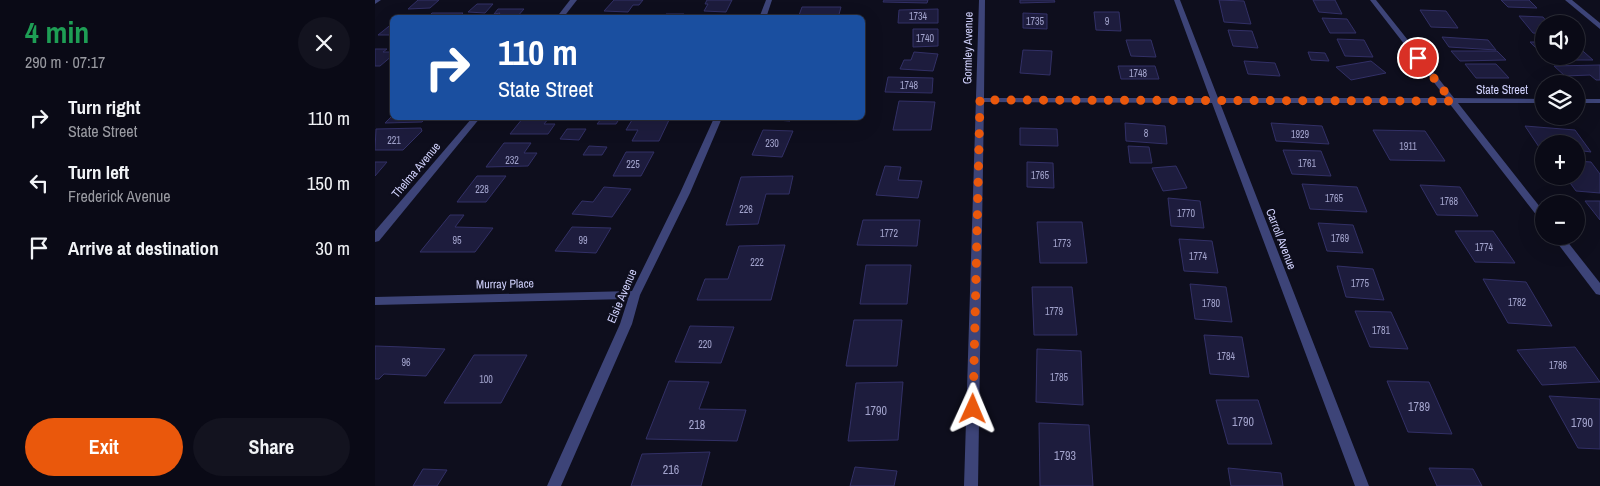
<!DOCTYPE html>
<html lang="en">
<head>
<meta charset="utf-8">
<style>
  :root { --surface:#0a0a16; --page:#13131f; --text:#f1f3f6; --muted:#999aa1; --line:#2a2b35; --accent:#ea580c }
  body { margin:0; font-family:"Archivo Narrow",sans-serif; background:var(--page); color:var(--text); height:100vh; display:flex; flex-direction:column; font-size:19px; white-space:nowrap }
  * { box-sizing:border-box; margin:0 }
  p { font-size:16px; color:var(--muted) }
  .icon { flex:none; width:28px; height:28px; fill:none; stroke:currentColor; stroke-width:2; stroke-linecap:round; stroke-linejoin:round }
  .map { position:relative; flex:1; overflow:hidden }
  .sheet { display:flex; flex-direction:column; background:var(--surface); width:375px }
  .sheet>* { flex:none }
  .banner { position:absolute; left:15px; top:15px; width:475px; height:105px; border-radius:8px; box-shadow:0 5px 20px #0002,0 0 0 1px var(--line); background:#1a4fa0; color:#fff; overflow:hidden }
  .buttons { position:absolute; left:1160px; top:15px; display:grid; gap:10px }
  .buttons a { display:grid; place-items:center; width:50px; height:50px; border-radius:50%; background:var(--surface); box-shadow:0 5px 20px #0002,0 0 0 1px var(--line); font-size:25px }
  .pin { position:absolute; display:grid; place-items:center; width:42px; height:42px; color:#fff; margin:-21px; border:2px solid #fff; border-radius:50%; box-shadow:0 1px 5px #0007 }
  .me { position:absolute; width:55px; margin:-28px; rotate:1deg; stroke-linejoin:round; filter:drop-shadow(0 0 4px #0008) }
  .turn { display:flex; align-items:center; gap:18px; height:105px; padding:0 25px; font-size:22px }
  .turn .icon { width:65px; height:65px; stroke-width:2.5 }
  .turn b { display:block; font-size:35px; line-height:42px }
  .round { display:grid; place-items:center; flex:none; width:52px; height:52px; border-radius:26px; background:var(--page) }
  .head { display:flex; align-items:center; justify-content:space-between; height:85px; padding:0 25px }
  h1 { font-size:30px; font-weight:800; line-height:38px; color:#1e9e55 }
  .primary-button { display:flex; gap:10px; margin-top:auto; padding:10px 25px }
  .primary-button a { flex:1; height:58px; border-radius:30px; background:var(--accent); color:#fff; font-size:20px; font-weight:800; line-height:58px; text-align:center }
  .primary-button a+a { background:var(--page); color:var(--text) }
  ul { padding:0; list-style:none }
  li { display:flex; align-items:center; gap:15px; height:65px; padding:0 25px }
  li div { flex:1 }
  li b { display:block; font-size:19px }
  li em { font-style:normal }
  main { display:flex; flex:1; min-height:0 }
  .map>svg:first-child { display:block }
</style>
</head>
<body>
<main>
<section class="sheet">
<div class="head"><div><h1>4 min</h1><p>290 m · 07:17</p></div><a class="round"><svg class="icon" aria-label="close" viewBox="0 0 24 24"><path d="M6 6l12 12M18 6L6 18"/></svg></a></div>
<ul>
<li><svg class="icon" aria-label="right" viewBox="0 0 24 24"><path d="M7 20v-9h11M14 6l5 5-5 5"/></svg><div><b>Turn right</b><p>State Street</p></div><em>110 m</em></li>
<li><svg class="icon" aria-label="left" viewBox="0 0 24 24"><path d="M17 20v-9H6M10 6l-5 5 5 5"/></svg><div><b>Turn left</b><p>Frederick Avenue</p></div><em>150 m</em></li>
<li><svg class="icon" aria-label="arrive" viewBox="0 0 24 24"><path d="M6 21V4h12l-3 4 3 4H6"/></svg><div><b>Arrive at destination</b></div><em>30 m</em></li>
</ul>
<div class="primary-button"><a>Exit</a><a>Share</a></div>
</section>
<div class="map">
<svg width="1225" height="486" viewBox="0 0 1225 486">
  <rect width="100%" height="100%" fill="#0e0e1d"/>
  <g fill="#1d1c3d" stroke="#323066">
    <path d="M43,0h21l-9,8 -22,1z"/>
    <path d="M239,0h29l-4,5h-6l-5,7 -24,-1z"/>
    <path d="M332,0h25l-6,12 -22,-1 4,-7h-3z"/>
    <path d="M509,0h44l-1,3 -44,-1z"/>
    <path d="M645,0h34l1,2 -35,1z"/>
    <path d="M844,0l25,1 7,23 -27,-2z"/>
    <path d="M938,0h22l7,14 -23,-2z"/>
    <path d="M1126,0h28l8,8 -29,-1z"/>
    <path d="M102,4h16l-8,9 -17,-1z"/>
    <path d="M427,7h39l-3,11h-40z"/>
    <path d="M123,9h26l-8,9h-20l4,-5 -6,1z"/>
    <path d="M563,9v14h-40l1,-13z"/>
    <path d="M1045,10l26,1 12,17 -27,-1z"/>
    <path d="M719,12h25l2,19 -25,-1z"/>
    <path d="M57,13h31l-5,5h-31z"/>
    <path d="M648,13l24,1v15l-24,-1z"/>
    <path d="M291,14h18l-2,4h-18z"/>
    <path d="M1144,16l24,1 4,5 10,2h-13v10l-11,-1z"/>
    <path d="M947,18l25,1 9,14h-26z"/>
    <path d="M18,23v12h-15z"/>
    <path d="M538,29h25v17l-25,1z"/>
    <path d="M853,30l24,1 6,17 -25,-2z"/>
    <path d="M1067,37l46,3 8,10 -47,-3z"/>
    <path d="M962,39l27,1 9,17 -28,-1z"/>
    <path d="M751,40h25l5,17 -25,-1z"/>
    <path d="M1155,42h14v14z"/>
    <path d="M1201,45l17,15h-22l-3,-3 -24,-1h32z"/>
    <path d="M0,49h12l-4,3h10v3l-13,11h-5z"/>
    <path d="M648,50l29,1 -2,24 -30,-2z"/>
    <path d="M1076,51h46l9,9 -46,1z"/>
    <path d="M539,52l24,2 -5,17 -33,-2 4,-9h7z"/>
    <path d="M933,52l17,1 4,8 -18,-1z"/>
    <path d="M869,61l31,2 5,13 -32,-2z"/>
    <path d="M996,61l15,12 -35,7 -15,-13z"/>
    <path d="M1090,64h31l13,14h-33z"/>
    <path d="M1225,65v15h-4l-6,-5 -25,1 -11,-10z"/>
    <path d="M743,66h37l4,13h-38z"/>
    <path d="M513,77l45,1 -1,15 -47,-1z"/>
    <path d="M524,101l36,1 -4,28h-38z"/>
    <path d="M18,115v3h33l-4,4 -37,1z"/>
    <path d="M148,118h26l-5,6h11l-7,10h-38z"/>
    <path d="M227,118h18l-4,6h-19z"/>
    <path d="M388,118h29l-2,3 -28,-2z"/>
    <path d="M257,120h37l-10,21h-27l6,-11h-12z"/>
    <path d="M750,123l40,3 2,18 -41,-3z"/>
    <path d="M896,123l51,3 7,18 -53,-3z"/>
    <path d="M1150,126l50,4 16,22 -15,-2v-6h-32v4l-5,-1z"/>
    <path d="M46,128l1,3 -19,19h-28l1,-21z"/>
    <path d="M645,128l37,1 1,17 -38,-1z"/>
    <path d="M192,129h19l-7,11 -19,-1z"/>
    <path d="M388,130l30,1 -11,26 -30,-2z"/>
    <path d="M998,130l52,1 20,30 -55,-1z"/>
    <path d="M129,143h27l-7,10h13l-9,13 -42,1z"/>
    <path d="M214,146l18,1 -5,8h-19z"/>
    <path d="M753,146l21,1 3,16h-22z"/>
    <path d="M908,150l38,1 10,25 -39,-2z"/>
    <path d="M251,152h28l-13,24h-28z"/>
    <path d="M1201,161l15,1 9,12v19l-24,-2 -11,-15h11z"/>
    <path d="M0,162h12l-12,14z"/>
    <path d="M652,162l26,1 1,25 -27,-1z"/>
    <path d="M510,166l16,1 -3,13 24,1 -4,17 -42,-3z"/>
    <path d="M801,166l11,22 -24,3 -11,-23z"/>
    <path d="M102,176h29l-20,26h-29z"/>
    <path d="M418,176l-4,18h-23l-8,30 -32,1 15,-48z"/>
    <path d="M927,184l55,3 10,25 -57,-3z"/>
    <path d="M1045,185l40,2 18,29 -41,-1z"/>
    <path d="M229,187l27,2 -19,28 -40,-3 10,-13 11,1z"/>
    <path d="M793,198l32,3 4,27 -33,-2z"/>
    <path d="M1210,201h15v19z"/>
    <path d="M75,215h14l-9,12 38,1 -18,24h-55z"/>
    <path d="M488,220h57l-3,26 -60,-1z"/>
    <path d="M662,222h45l5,41h-47z"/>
    <path d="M943,223l35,2 10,28 -36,-2z"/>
    <path d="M197,227l39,1 -15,25 -41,-2z"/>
    <path d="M1080,231h38l22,32 -40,-1z"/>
    <path d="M804,239l33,2 6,32 -34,-2z"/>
    <path d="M410,245l-14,55h-74l8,-21h23l11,-33z"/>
    <path d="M491,265h45l-4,39h-47z"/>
    <path d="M962,266l36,3 11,31 -38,-3z"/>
    <path d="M1108,279l43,3 26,44 -44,-3z"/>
    <path d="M815,284l36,3 6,35 -37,-3z"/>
    <path d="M657,287h40l5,48h-43z"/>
    <path d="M980,311l36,1 17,37 -38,-2z"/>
    <path d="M479,320h48l-5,46h-51z"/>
    <path d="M315,326l44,1 -13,36 -46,-1z"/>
    <path d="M829,335l38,2 7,40 -39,-3z"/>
    <path d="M0,346l29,1 41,2 -19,27 -42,-2 -5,5h-4z"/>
    <path d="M1200,347l25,35 -58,3 -25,-35z"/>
    <path d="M662,349l44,2 2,54 -47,-3z"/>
    <path d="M99,355h53l-26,48h-57z"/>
    <path d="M294,381l40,1 -10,27 47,1 -9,31 -91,-2z"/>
    <path d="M1012,381l42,1 23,52 -44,-2z"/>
    <path d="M528,382l-5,58 -50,1 8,-58z"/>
    <path d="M1174,396l51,3v50l-22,-1z"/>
    <path d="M841,400h42l14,44h-44z"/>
    <path d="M664,423l50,2 4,61h-53z"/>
    <path d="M335,452l-9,34h-70l11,-32z"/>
    <path d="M480,467l42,4 -3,15h-44z"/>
    <path d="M853,468l53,5 2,13h-52z"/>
    <path d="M1054,468l44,1 9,17h-45z"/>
    <path d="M48,469l24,1 -10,16h-24z"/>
  </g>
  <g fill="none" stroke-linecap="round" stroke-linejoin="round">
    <g fill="#3d4478" fill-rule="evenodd">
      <path d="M0,0h6l-6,4z"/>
      <path d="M195,0h7l-14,18h-7z"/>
      <path d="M391,0h6l-6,18h-7z"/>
      <path d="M604,0h6l-1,98h226l-36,-98h6l38,98h228l-76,-98h6l78,98 90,1v4h-86l86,109v10l-3,-1 -92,-118h-229l149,383h-14l-143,-383 -228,-1 -6,384h-14z"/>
      <path d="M1190,0h7l28,23v6z"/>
      <rect x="1201" y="99" width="24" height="4"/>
      <path d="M97,118h8l-101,123 -4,1v-11z"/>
      <path d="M339,118h8l-32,75 -50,102 -8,29 -71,162h-14l73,-162 8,-25 -253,6v-8l257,-6 48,-98z"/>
      <path d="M1177,236h11l37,47v12l-4,-1z"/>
    </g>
  </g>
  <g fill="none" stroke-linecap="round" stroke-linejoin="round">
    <path stroke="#ea580c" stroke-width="9" stroke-dasharray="0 16.2" d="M598,409l7,-309 472,1 -34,-43"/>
  </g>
  <g text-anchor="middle" stroke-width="5" stroke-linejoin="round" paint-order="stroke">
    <g font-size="10" fill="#a2a3cc">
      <text x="543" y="20">1734</text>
      <text x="660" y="25">1735</text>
      <text x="732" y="25">9</text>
      <text x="550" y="42">1740</text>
      <text x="763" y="77">1748</text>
      <text x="534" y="89">1748</text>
      <text x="771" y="137">8</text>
      <text x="925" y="138">1929</text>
      <text x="19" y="144">221</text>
      <text x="397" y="147">230</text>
      <text x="1033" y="150">1911</text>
      <text x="137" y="164">232</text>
      <text x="932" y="167">1761</text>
      <text x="258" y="168">225</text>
      <text x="665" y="179">1765</text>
      <text x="107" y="193">228</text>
      <text x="959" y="202">1765</text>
      <text x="1074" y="205">1768</text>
      <text x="371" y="213">226</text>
      <text x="811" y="217">1770</text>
      <text x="514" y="237">1772</text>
      <text x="965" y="242">1769</text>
      <text x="82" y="244">95</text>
      <text x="208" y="244">99</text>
      <text x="687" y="247">1773</text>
      <text x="1109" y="251">1774</text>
      <text x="823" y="260">1774</text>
      <text x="382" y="266">222</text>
      <text x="985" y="287">1775</text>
      <text x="1142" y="306">1782</text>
      <text x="836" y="307">1780</text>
      <text x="679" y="315">1779</text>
      <text x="1006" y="334">1781</text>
      <text x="330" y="348">220</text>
      <text x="851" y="360">1784</text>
      <text x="31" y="366">96</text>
      <text x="1183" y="369">1786</text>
      <text x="684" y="381">1785</text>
      <text x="111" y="383">100</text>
    </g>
    <g font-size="12" fill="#cfd0fb" stroke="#0e0e1d">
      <text transform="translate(593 48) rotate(-89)" y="4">Gormley Avenue</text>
      <text x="1127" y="94">State Street</text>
      <text transform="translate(41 170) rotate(-50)" y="4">Thelma Avenue</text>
      <text transform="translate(906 239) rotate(69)" y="4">Carroll Avenue</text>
      <text transform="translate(130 284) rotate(-1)" y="4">Murray Place</text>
      <text transform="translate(247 296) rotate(-67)" y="4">Elsie Avenue</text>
    </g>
    <g font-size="12" fill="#a2a3cc">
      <text x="1044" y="411">1789</text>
      <text x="501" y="415">1790</text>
      <text x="868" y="426">1790</text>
      <text x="1207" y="427">1790</text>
      <text x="322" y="429">218</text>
      <text x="690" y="460">1793</text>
      <text x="296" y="474">216</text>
    </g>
  </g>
</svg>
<div class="buttons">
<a><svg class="icon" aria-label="sound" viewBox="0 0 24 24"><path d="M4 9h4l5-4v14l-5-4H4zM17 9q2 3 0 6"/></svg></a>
<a><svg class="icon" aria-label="layers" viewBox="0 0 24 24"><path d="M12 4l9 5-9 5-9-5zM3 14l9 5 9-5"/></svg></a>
<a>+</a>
<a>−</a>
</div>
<div class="pin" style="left:1043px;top:58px;background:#d93025"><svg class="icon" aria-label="arrive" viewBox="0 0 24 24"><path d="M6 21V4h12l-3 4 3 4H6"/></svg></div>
<svg class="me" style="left:598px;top:409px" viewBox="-20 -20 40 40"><path d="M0-17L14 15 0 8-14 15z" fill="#ea580c" stroke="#fff" stroke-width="4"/></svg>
<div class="banner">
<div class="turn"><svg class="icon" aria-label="right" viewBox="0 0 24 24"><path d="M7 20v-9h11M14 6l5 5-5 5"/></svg><div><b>110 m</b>State Street</div></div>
</div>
</div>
</main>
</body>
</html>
